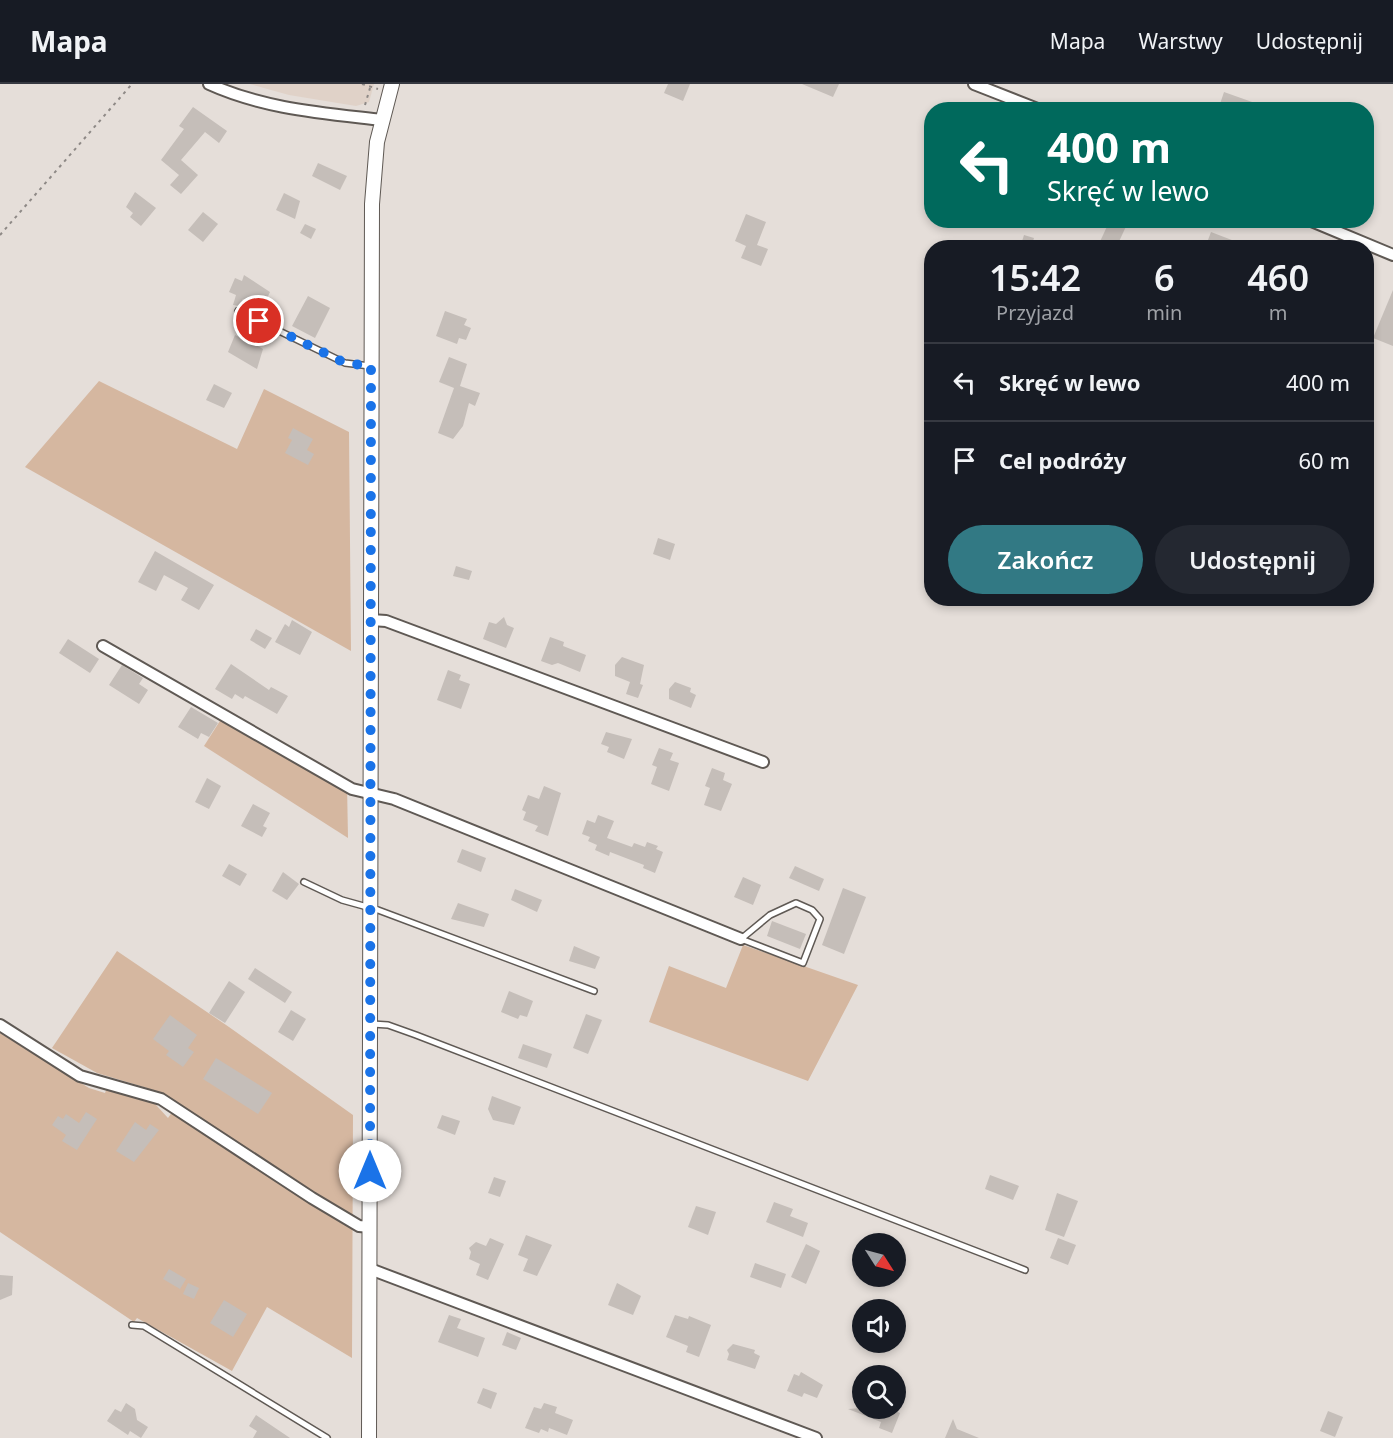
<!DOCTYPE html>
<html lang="pl">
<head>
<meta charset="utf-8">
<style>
  :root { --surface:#171b24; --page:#242831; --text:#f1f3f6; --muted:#9ea1a6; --line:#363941; --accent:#327984 }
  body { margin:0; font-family:"Noto Sans",sans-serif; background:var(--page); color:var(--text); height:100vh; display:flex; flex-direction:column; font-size:22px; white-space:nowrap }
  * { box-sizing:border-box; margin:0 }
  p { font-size:20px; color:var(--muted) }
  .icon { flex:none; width:33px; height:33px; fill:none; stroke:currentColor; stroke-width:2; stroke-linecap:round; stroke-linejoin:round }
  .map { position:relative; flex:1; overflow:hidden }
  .panel { position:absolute; left:924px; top:156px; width:450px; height:366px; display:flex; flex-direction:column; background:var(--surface); border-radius:24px; box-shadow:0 3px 9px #0003 }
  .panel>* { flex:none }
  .top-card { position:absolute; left:924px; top:18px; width:450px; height:126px; border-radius:24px; box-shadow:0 3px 9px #0003; background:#00695c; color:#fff; overflow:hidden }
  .needle { width:39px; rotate:126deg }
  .tools { position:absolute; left:852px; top:1149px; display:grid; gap:12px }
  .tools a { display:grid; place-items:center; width:54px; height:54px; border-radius:50%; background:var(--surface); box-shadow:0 3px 9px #0003; font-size:30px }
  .pin { position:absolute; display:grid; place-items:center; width:51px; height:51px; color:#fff; margin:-26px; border:3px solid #fff; border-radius:50%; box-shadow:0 2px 6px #0007 }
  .me { position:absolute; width:66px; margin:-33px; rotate:0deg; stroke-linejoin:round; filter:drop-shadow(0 0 4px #0008) }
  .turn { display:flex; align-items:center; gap:21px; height:126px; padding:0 24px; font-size:27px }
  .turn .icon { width:78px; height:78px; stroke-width:2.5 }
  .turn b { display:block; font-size:42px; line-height:51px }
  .eta { display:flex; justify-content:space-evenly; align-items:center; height:102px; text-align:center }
  .eta b { font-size:36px; font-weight:600; line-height:42px }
  .button { display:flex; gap:12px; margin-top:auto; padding:12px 24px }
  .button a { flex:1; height:69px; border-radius:36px; background:var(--accent); color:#fff; font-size:24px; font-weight:600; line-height:69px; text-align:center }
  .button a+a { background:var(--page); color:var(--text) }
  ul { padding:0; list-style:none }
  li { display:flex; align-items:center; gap:18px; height:78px; padding:0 24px; border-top:2px solid var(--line) }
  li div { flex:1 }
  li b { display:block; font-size:22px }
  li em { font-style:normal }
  header { display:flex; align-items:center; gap:36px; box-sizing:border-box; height:84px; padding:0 30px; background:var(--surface); border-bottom:2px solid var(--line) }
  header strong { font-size:28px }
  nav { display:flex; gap:33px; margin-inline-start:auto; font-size:21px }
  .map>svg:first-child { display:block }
</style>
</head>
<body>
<header>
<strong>Mapa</strong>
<nav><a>Mapa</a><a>Warstwy</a><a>Udostępnij</a></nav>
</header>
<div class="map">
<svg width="1393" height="1354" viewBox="0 0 1393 1354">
  <rect width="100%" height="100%" fill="#e5ded9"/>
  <path fill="#e0d2c8" d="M250,0h124l-5,18 -13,4 -67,-11z"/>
  <g fill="#d5b7a0">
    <path d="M99,297l138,68 27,-60 85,43 2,219 -326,-184z"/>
    <path d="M225,629l122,72 1,53 -144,-92z"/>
    <path d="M743,861l115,40 -50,96 -159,-59 20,-56 57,22z"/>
    <path d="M117,867l112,76 124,88 -1,243 -85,-51 -35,64 -95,-53 -3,4 -134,-90v-199l89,55 16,5 3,-8 37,8 23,25 9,-13 -30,-17 -50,-15 -45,-25z"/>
  </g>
  <g fill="#c5beb9">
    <path d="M668,0h22l-7,17 -19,-8z"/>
    <path d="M802,0h37l-6,13z"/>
    <path d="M1224,8l45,16v2h-51z"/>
    <path d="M193,23l34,24 -8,12 -14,-11 -24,28 17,15 -17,19 -11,-9 9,-10 -18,-15 23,-31 -5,-3z"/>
    <path d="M318,79l29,13 -7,14 -28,-14z"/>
    <path d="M135,108l21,16 -15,18 -11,-9 3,-4 -7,-6z"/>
    <path d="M284,109l16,8 -5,18 -19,-9z"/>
    <path d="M203,128l15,12 -15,18 -15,-12z"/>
    <path d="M746,130l20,8 -9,23 11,4 -7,17 -20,-8 5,-12 -11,-5z"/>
    <path d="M1110,136h19l-13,28h-19z"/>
    <path d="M305,140l11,5 -5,10 -11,-6z"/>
    <path d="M1211,148l39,15v1h-45z"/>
    <path d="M1024,151l10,3 -3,10h-11z"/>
    <path d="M244,191l26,17 -7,15 -20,-8 -4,7 -6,-1 3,-10 -7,-3 6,-14 7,3z"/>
    <path d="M1393,206v56l-20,-8z"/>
    <path d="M308,212l22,12 -15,30 -23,-12z"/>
    <path d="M445,227l22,8 -3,6 7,3 -5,12 -7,-2 -2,6 -21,-8z"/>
    <path d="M252,246l1,5 7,3 -4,7 7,4 -6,20 -29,-17 7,-17 6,3 3,-6z"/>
    <path d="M449,273l18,7 -7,22 20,7 -5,13 -6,-3 -6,23 -10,13 -15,-6 16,-45 -15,-6z"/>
    <path d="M214,300l18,9 -8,15 -18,-8z"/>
    <path d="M293,344l20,11 -6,11 7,4 -6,11 -23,-12 7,-13 -4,-2z"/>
    <path d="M658,454l17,6 -5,16 -17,-6z"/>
    <path d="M155,467l59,34 -15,25 -18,-10 7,-12 -24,-13 -8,16 -18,-9z"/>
    <path d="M456,482l16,5 -3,9 -16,-4z"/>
    <path d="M504,533l3,8 7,3 -8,20 -23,-9 6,-17 7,2z"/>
    <path d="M292,536l20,12 -12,23 -25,-13 10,-18 4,3z"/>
    <path d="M256,545l16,9 -7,11 -15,-9z"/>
    <path d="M550,553l14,5 -1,4 23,9 -6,17 -22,-9 -6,2 -11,-4z"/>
    <path d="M68,555l31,20 -9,14 -31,-20z"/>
    <path d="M622,573l22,8 -4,19 3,1 -5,13 -12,-4 4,-12 -15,-6v-11z"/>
    <path d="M231,580l38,26 2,-3 17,9 -11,18 -32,-18 -2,3 -8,-5 -3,5 -17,-10z"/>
    <path d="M122,581l21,13 -4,6 9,6 -9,14 -30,-19z"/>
    <path d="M448,586l13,5 -2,5 11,4 -9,25 -24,-9z"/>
    <path d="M675,598l16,6 -1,4 6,3 -5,13 -22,-9v-10z"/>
    <path d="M191,623l27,16 -9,14 -8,-4 -3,6 -20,-12z"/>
    <path d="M606,648l26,7 -8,20 -17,-7 2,-5 -8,-3z"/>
    <path d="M659,664l14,5 -3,7 9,3 -10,28 -18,-7 6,-17 -5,-2z"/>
    <path d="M712,684l13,5 -2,7 9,4 -11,27 -17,-6 6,-17 -5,-2z"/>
    <path d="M207,694l14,8 -12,23 -14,-7z"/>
    <path d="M544,702l17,7 -13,43 -13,-5 3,-5 -15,-6 3,-8 -4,-2 6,-15 11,4z"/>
    <path d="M253,720l17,9 -7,13 4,2 -5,9 -21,-11z"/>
    <path d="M598,731l16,6 -7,17 25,9 2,-4 11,4 2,-5 11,4 -2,3 7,3 -8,21 -12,-5 1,-3 -34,-13 -1,4 -14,-6 2,-5 -9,-4 2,-4 -8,-3 5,-14 8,3z"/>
    <path d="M462,765l24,9 -5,14 -24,-10z"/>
    <path d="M229,780l18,10 -7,12 -18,-10z"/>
    <path d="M795,782l29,13 -5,12 -30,-13z"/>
    <path d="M283,788l16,12 -12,16 -15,-9z"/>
    <path d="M743,793l18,8 -8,20 -19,-8z"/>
    <path d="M843,804l23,9 -22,57 -22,-9z"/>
    <path d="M515,805l27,11 -5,12 -26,-12z"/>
    <path d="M458,819l31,11 -5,13 -33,-8z"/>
    <path d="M772,837l34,13 -6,15 -33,-13z"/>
    <path d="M574,862l26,11 -5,12 -26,-8z"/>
    <path d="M255,884l37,24 -7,11 -37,-24z"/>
    <path d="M229,897l16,11 -20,31 -16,-10z"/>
    <path d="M509,907l24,10 -6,16 -7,-2 -2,4 -17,-7z"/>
    <path d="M291,926l15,9 -13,22 -15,-9z"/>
    <path d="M586,930l16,6 -14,34 -15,-6z"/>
    <path d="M170,931l27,20 -9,13 6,4 -11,15 -17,-12 3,-4 -16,-12z"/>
    <path d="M523,960l29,10 -5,14 -29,-10z"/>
    <path d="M216,974l56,35 -14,21 -55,-35z"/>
    <path d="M492,1012l29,11 -7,18 -21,-5 -5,-11z"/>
    <path d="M86,1028l11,7 -20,31 -15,-9 4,-6 -14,-10 6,-9 5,3 3,-5 13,9z"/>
    <path d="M442,1031l18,6 -5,14 -18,-7z"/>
    <path d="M135,1038l11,8 4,-6 9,6 -25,32 -18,-11z"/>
    <path d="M990,1091l29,11 -6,14 -28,-11z"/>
    <path d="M494,1093l12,4 -6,16 -12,-4z"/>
    <path d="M1057,1109l21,8 -14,36 -19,-7z"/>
    <path d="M774,1118l19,7 -3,7 18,7 -5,14 -37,-15z"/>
    <path d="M696,1122l20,6 -8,23 -20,-8z"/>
    <path d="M526,1151l26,10 -15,31 -14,-5 5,-12 -10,-4z"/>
    <path d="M490,1154l14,6 -16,36 -12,-5 4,-11 -11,-5 2,-7 -2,-4 7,-6 10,4z"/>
    <path d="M1058,1154l18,7 -8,20 -18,-7z"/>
    <path d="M806,1160l14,7 -14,33 -15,-7z"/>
    <path d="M755,1179l31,11 -5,14 -31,-11z"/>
    <path d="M169,1185l17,10 -6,10 -17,-10z"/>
    <path d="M0,1191l13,1 -1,19 -12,5z"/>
    <path d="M188,1199l11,5 -5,11 -11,-5z"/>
    <path d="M617,1199l24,13 -8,19 -25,-10z"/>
    <path d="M224,1216l23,14 -14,23 -23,-14z"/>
    <path d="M449,1231l12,4 -4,9 28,10 -7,19 -40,-15z"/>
    <path d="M675,1231l13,4 1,-3 22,9 -12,32 -13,-5 2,-6 -22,-9z"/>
    <path d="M507,1248l14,6 -5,12 -14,-5z"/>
    <path d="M733,1260l22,6 -1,3 6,3 -5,13 -28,-9 2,-6 -2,-4z"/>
    <path d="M801,1288l22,13 -6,13 -13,-5 -2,4 -15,-6 7,-17 5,2z"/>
    <path d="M483,1304l14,5 -6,16 -14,-6z"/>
    <path d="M126,1319l9,6 2,11 11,7 -7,11 -11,-7 -2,4 -21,-14 8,-12 6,3z"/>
    <path d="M544,1319l13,4 -2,6 18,7 -6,15 -18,-7 -1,4 -7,-3 -2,4 -14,-5 9,-21 7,2z"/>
    <path d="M862,1324h27l11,5 -8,20 -13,-5 2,-6 -33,-13z"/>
    <path d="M1328,1327l15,6 -8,20 -15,-6z"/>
    <path d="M256,1331l34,23h-37l4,-7 -8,-5z"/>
    <path d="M953,1335l4,10 22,9h-34z"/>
  </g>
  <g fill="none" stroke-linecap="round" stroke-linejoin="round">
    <defs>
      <g id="service">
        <path d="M238,227l107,52 25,3"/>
        <path d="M304,798l38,18 36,10 216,81"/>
        <path d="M796,819l16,7 8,9 -17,44 -62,-24 29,-24z"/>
        <path d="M372,940l16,1 28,10 609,235"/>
        <path d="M132,1241l12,1 183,112"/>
      </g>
      <g id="minor">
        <path d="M209,0c55,25 114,29 173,36"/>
        <path d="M974,0l66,26"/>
        <path d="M1309,136l84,35"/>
        <path d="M371,536l15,1 377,141"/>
        <path d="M103,562l249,143 42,10 347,140"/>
        <path d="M0,941l80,51 81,23 151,99 47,28 11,1"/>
        <path d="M370,1185l446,169"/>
      </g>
      <path id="tertiary" d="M369,1354l3,-1234 5,-62 15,-58"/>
    </defs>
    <use href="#service" stroke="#5f5954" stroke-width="8"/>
    <use href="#minor" stroke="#5f5954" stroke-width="14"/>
    <use href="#tertiary" stroke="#5f5954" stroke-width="16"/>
    <g stroke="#8e8986" stroke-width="2" stroke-dasharray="3 4.5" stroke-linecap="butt">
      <path d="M362,0l16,5"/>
      <path d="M365,21l5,-17"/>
      <path d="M0,151l132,-151"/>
    </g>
    <use href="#service" stroke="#fff" stroke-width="5"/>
    <use href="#minor" stroke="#fff" stroke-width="10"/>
    <use href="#tertiary" stroke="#fff" stroke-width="14"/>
  </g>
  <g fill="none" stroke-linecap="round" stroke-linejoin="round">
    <path stroke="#1a73e8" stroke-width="10" stroke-dasharray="0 18" d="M259,237l86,42 26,3 -1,805"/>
  </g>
</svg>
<div class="tools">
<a><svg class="needle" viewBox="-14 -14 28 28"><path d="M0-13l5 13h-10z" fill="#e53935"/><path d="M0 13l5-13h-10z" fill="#9ea1a6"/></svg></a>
<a><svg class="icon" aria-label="sound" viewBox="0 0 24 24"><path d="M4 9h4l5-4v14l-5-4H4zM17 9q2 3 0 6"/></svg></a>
<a><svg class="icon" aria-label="search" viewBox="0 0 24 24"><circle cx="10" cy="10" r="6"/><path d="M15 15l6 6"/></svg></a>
</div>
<div class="pin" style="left:259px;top:237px;background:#d93025"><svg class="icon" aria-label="arrive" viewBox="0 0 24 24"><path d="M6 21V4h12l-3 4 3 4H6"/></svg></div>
<svg class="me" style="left:370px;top:1087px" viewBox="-20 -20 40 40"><circle r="19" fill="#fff"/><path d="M0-13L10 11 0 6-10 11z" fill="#1a73e8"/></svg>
<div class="top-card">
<div class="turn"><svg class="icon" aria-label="left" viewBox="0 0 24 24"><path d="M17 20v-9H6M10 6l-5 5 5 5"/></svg><div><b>400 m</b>Skręć w lewo</div></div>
</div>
<section class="panel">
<div class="eta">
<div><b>15:42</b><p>Przyjazd</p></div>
<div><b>6</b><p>min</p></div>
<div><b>460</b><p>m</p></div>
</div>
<ul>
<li><svg class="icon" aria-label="left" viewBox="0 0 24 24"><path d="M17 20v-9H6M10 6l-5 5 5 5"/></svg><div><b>Skręć w lewo</b></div><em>400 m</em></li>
<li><svg class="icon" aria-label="arrive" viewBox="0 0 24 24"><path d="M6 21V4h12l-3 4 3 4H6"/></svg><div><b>Cel podróży</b></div><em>60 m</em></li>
</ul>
<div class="button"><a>Zakończ</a><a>Udostępnij</a></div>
</section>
</div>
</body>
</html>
